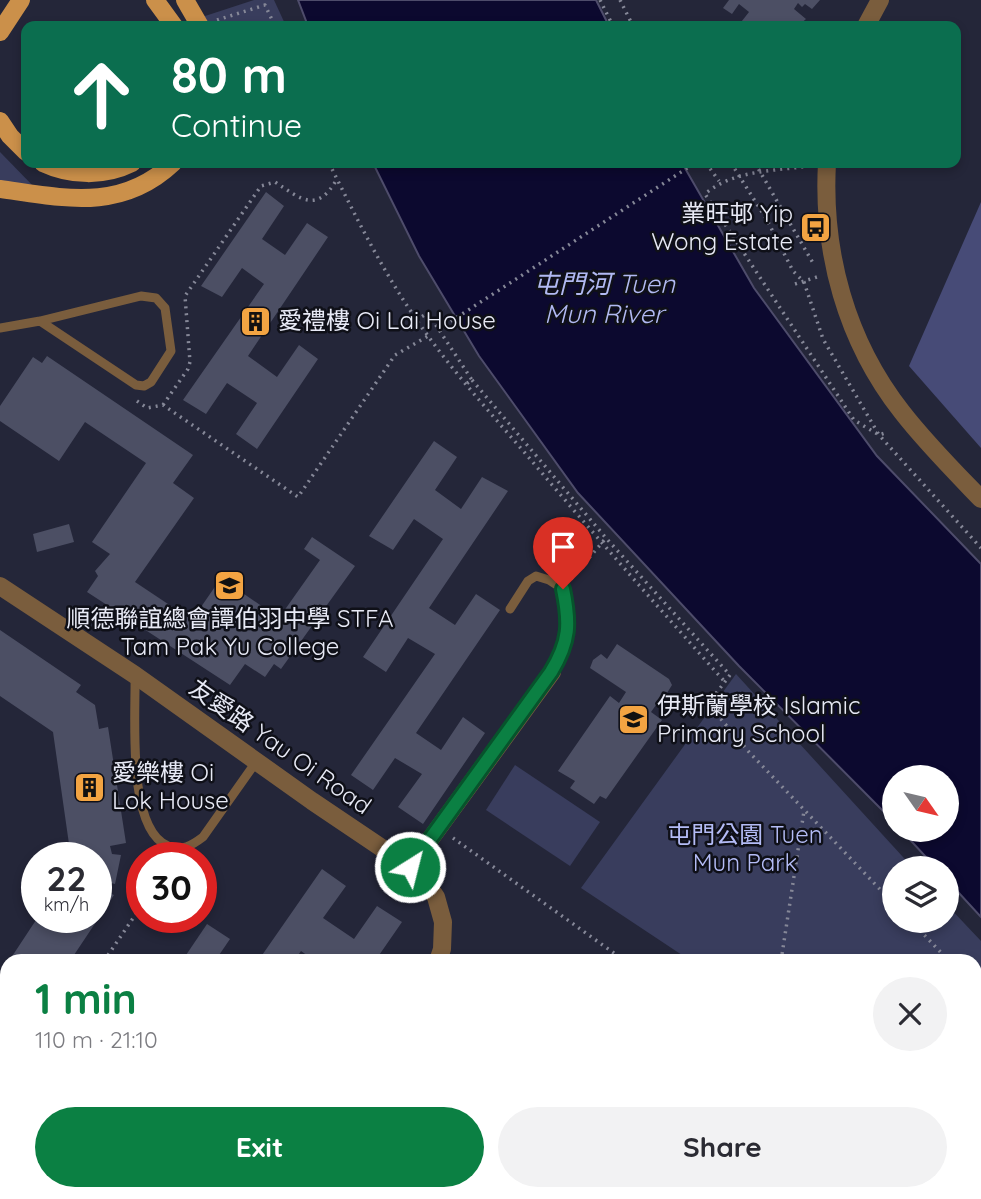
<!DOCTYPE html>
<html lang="en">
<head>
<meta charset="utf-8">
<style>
  :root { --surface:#fff; --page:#f2f2f3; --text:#2b2b33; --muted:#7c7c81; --accent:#0b8043 }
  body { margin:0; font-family:Quicksand,"Noto Sans TC",sans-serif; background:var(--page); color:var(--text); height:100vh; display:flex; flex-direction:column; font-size:26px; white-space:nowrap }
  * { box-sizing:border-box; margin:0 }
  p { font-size:23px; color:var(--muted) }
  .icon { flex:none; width:38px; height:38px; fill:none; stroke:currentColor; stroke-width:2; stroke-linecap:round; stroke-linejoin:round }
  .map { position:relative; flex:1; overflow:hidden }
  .drawer { position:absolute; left:0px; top:954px; width:982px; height:247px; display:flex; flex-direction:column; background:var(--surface); border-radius:21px 21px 0 0; box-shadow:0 4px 10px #0003 }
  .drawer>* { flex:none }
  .banner { position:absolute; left:21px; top:21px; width:940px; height:147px; border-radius:14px; box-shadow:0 4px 10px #0003; background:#0b6e4f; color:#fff; overflow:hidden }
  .needle { width:46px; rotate:124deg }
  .fabs { position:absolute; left:882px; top:765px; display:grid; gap:14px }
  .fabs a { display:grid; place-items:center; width:77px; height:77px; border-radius:50%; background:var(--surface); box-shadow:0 4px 10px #0003; font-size:35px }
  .speed { position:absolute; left:21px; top:842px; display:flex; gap:14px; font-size:35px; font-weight:700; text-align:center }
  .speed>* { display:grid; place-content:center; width:91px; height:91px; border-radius:50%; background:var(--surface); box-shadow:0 4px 10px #0003; line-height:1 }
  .speed small { font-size:18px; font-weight:400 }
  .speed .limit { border:10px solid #d22; background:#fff; color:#111 }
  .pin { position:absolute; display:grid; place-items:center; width:60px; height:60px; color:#fff; margin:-72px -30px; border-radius:50% 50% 50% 0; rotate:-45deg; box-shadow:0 0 7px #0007 }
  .pin .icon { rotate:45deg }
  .me { position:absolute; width:77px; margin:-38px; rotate:36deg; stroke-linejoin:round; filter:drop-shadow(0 0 5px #0008) }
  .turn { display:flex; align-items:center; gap:24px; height:147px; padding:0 35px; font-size:32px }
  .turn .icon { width:91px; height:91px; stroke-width:2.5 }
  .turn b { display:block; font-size:49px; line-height:60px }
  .round { display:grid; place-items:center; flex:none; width:74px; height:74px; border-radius:37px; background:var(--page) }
  .summary { display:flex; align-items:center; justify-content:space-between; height:119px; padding:0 35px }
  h1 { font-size:42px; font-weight:700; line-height:52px; color:var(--accent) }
  .action { display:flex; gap:14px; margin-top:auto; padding:14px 35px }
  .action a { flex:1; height:80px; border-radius:42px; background:var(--accent); color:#fff; font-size:28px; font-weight:700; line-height:80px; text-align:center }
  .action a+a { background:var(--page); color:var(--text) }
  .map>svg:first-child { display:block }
</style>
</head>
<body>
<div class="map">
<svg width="981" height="1199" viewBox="0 0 981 1199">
  <rect width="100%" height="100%" fill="#242639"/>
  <g fill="#393d5d">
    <path d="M254,0h20l12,26h-81l-3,-9z"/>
    <path d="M0,152l37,38 -37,-5z"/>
    <path d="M736,674l177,194h-19v52h53v-15l34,36v258h-367l3,-5h358v-233h-284l-110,-73z"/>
    <path d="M515,765l85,57 -30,44 -84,-56z"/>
  </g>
  <path fill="#474b77" d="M981,202v246l-72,-82z"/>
  <g fill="#0c092f" stroke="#4e4c6b" stroke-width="2">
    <path d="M298,0h298l13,26h-301z"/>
    <path d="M373,163h309l72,125 123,168 104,108v353l-34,-37v-12h-11l-35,-38h46v-53h-53v45l-155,-156 -161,-173 -99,-137 -60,-100z"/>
  </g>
  <g fill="#4c4f64">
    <path d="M729,0h91l-8,9 -7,-5 -3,3 -4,-4 -4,6 12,10 -8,7h-60l11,-14 -10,-8 -7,10 -9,-6z"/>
    <path d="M266,192l18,14 -22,33 23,16 22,-32 21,14 -80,119 29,21 22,-32 19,14 -61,90 -21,-15 21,-31 -30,-20 -21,31 -23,-14 81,-116 -22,-16 -20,29 -21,-11z"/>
    <path d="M47,356l146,99 -20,28 21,15 -59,84 57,38 29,-42 58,40 41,-58 -16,-11 8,-12 43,29 -74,103 -7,-5 -9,13 -20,-13 -15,21 -143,-93 11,-16 -3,-5 15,-17 -18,-12 54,-79 -61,-41 -26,39 -59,-40v-15l33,-49 9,6z"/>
    <path d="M434,441l23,16 -22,33 26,19 21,-32 26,14 -79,117 26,17 21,-31 24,16 -84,123 25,17 22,-33 22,16 -62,91 -25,-17 24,-33 -27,-16 -22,32 -22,-15 84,-121 -27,-16 -22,34 -23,-15 80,-118 -29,-20 -21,31 -24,-14z"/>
    <path d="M69,524l5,18 -37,10 -4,-18z"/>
    <path d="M0,630l81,55 -5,7 19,13 4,24 9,-2 18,116 -16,3 2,8 9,1 -6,29 -8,-2 2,11 5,2 -44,66h-61l29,-44h58v-59h-25l-18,-126 -53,-36z"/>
    <path d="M617,644l52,35 3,6 -13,21 -3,-1 -5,7 11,8 -56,79 -6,-3 -6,8 -24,-16 5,-7 -17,-10 52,-75 9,7 7,-11 -36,-24 3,-8 8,-6 6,5z"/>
    <path d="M322,869l24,17 -23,32 31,21 23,-33 25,16 -27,39h-60l-14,-10 -7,10h-36z"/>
    <path d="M207,924l23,15 -15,22h-33z"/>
    <path d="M7,1178v16h100l8,5h-115v-11z"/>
  </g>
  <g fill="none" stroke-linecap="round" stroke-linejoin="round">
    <g stroke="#868898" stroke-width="3.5" stroke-dasharray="2 5" stroke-linecap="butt">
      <path d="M600,0l13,26"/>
      <path d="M620,0l13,26"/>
      <path d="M217,20l48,-15 10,21"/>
      <path d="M329,163c26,52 52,105 85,153 33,49 73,93 111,137 65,77 132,153 200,229"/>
      <path d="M706,163l13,18"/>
      <path d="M731,163l36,57 26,51 11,11 19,57 56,96 102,113"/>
      <path d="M755,163l58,100"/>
      <path d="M810,166c-36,5 -77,4 -105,28l149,226 25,15 6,-2"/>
      <path d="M795,284l25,-8"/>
      <path d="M416,320l12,-7 44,67 -6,4"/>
      <path d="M439,329l256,-166"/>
      <path d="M472,380l134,158 124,137 -22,29 41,48 145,152"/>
      <path d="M137,401l10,7 16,-3 135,92 97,-142 33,-19"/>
      <path d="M163,405l25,-36 2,-7 -5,-66 76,-110 14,-4c26,17 42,32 62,-3"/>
      <path d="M571,579l35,-41"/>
      <path d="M453,838l172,123"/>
      <path d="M910,920l39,41"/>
      <path d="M104,961l38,-56"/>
      <path d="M781,961l23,-150"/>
      <path d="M975,987l6,6"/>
      <path d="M0,1009l7,4"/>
      <path d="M700,1194v5"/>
      <path d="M870,1199l1,-5"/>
      <path d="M892,1199l3,-5"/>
    </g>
    <g stroke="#7a5d3d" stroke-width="9">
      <path d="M0,328l40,-7 101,-25 15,2 9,10 6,43 -20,31 -7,4 -8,-1 -96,-64"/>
      <path d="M510,609l18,-28 8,-5 13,4 14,9c7,35 7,52 -11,83"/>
      <path d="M135,675c1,39 -9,154 33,171 15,5 23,0 35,-9l53,-75"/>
      <path d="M0,1088l7,5"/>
      <path d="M0,1127l7,-11"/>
      <path d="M157,1194l9,5"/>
      <path d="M431,1194l8,5"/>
      <path d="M507,1199l4,-5"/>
      <path d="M590,1199l3,-5"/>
    </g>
    <g stroke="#7a5d3d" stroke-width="18">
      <path d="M866,26l14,-26"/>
      <path d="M827,163c-5,89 19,178 75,249 24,31 52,59 79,87"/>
      <path d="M0,586l135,89 177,126 98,66 15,14 11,16 7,25 -1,27 -4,12"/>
      <path d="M410,867l142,-195"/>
      <path d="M288,1199l3,-5"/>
    </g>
    <g stroke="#cb904a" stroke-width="18">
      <path d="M155,0l19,26"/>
      <path d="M0,32l21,-32"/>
      <path d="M0,121l10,15 16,16"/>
      <path d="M43,163c28,13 61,14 89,0"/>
      <path d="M0,189c64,9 121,23 173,-26"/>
    </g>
    <path stroke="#cb904a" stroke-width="18" d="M185,0l15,26"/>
  </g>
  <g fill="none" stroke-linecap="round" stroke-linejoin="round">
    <defs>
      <path id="route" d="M410,867l141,-195c19,-31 19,-49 12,-83"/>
    </defs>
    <use href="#route" stroke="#07532c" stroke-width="18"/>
    <use href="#route" stroke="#0b8043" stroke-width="12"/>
  </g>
  <defs>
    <symbol id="bus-square" viewBox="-11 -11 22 22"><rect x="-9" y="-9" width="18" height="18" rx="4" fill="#f3a442" stroke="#0f1018"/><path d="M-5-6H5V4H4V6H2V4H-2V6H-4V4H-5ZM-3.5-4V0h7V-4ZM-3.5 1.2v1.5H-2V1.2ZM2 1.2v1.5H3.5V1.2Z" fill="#111"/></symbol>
    <symbol id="building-square" viewBox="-11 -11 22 22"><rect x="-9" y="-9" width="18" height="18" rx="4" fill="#f3a442" stroke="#0f1018"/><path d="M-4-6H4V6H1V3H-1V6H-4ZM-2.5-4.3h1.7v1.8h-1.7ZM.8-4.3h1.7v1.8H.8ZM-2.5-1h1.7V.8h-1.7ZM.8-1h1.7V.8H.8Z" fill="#111"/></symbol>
    <symbol id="school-square" viewBox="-11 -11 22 22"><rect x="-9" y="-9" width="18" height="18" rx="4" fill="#f3a442" stroke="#0f1018"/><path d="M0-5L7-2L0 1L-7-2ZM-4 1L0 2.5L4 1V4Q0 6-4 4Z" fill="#111"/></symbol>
  </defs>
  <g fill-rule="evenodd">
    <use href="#bus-square" x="798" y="210" width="35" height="35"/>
    <use href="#building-square" x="238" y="304" width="35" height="35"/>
    <use href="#school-square" x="212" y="568" width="35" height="35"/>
    <use href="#school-square" x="616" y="702" width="35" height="35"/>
    <use href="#building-square" x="72" y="770" width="35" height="35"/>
  </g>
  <g text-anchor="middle" stroke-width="5" stroke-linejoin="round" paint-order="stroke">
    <g font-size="24" fill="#e8eaf6" stroke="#0f1018" text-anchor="start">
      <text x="793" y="222" text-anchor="end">業旺邨 Yip<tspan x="793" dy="28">Wong Estate</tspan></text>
      <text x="278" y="329">愛禮樓 Oi Lai House</text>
      <text x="230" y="627" text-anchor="middle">順德聯誼總會譚伯羽中學 STFA<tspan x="230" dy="28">Tam Pak Yu College</tspan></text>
      <text x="657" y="714">伊斯蘭學校 Islamic<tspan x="657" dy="28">Primary School</tspan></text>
      <text x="112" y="781">愛樂樓 Oi<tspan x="112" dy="28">Lok House</tspan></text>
    </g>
    <g font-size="24" fill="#e8eaf6" stroke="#0f1018">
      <text transform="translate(280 747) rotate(35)" y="8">友愛路 Yau Oi Road</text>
    </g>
    <g font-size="24" fill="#b4bcf6" stroke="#0f1018">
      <text x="745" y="843">屯門公園 Tuen<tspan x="745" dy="28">Mun Park</tspan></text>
    </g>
    <g font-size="26" font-style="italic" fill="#b1b9f2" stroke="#0f1018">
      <text x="604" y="293">屯門河 Tuen<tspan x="604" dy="30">Mun River</tspan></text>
    </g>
  </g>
</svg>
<div class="fabs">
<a><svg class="needle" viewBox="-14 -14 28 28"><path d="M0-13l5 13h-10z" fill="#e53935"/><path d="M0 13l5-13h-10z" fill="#7c7c81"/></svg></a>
<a><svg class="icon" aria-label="layers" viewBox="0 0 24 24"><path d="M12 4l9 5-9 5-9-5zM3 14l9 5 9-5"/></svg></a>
</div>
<div class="speed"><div>22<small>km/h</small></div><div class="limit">30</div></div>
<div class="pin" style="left:563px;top:589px;background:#d93025"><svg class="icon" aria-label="arrive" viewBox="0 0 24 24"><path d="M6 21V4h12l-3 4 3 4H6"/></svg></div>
<svg class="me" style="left:410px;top:867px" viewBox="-20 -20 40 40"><circle r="17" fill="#0b8043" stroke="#fff" stroke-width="3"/><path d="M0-11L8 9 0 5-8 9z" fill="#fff"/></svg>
<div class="banner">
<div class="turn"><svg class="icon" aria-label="ahead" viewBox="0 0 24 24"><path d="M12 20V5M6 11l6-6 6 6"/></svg><div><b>80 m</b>Continue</div></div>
</div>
<section class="drawer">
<div class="summary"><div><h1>1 min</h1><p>110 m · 21:10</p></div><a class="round"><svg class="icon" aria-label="close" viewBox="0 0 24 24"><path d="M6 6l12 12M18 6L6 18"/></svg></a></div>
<div class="action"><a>Exit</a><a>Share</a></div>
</section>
</div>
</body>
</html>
